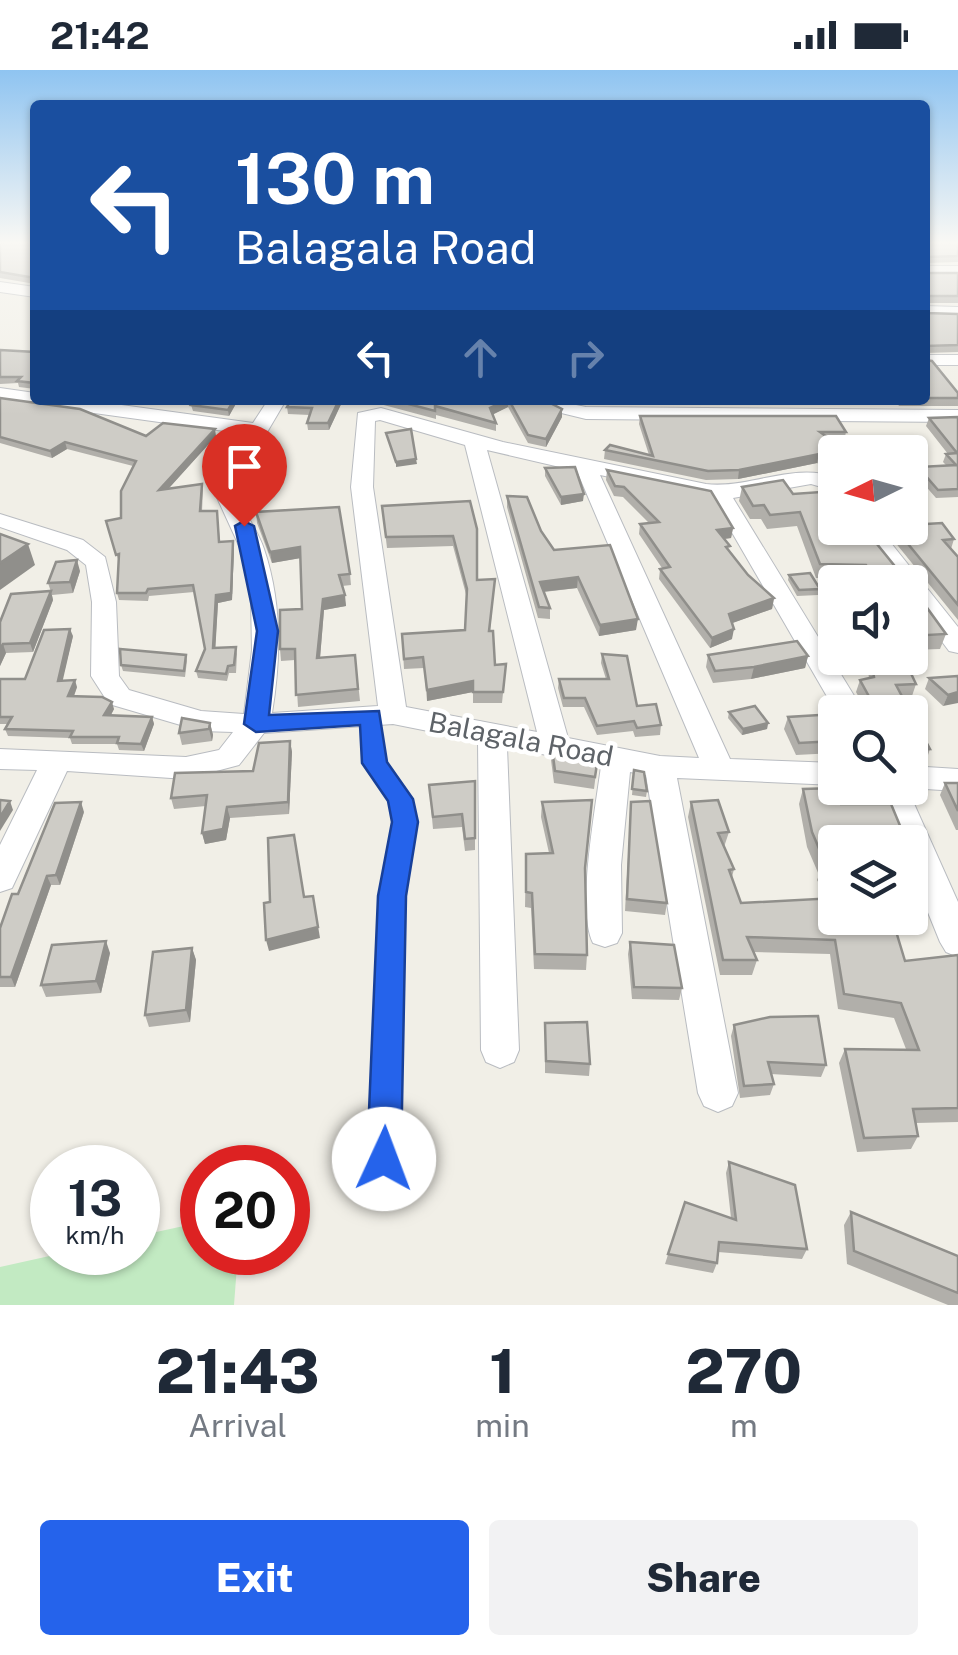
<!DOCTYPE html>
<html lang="en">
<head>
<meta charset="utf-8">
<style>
  :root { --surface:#fff; --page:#f2f2f3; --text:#1f2937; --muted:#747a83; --accent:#2563eb }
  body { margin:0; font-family:"Public Sans",sans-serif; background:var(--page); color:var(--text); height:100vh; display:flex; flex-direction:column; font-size:38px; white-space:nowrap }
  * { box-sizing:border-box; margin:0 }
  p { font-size:32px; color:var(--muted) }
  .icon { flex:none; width:55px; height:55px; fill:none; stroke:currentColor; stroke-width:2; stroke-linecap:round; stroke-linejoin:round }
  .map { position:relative; height:1235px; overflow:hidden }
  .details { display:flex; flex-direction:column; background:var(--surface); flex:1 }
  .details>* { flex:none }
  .hud { position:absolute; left:30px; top:30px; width:900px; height:305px; border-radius:10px; box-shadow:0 2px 8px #0004; background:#1a4fa0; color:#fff; overflow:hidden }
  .needle { width:65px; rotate:265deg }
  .controls { position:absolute; left:818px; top:365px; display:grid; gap:20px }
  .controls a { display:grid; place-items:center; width:110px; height:110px; border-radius:10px; background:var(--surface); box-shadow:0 2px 8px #0004; font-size:50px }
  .speed { position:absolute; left:30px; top:1075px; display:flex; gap:20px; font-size:50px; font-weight:700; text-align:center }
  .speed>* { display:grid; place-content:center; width:130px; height:130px; border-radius:50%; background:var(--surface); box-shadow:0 2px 8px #0004; line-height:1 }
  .speed small { font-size:25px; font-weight:400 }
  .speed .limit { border:15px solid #d22; background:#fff; color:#111 }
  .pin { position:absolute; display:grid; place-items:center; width:85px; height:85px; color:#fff; margin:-102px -42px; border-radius:50% 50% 50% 0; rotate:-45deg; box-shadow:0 0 10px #0007 }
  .pin .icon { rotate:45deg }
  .me { position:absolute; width:110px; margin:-55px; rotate:2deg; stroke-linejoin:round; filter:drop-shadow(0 0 8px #0008) }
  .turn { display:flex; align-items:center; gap:35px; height:210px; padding:0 40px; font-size:45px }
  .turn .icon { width:130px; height:130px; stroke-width:2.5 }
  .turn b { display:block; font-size:70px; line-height:85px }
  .lanes { display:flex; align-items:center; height:95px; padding:0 40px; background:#0003; justify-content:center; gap:50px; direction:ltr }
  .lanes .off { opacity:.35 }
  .eta { display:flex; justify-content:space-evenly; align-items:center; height:170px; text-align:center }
  .eta b { font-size:60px; font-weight:800; line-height:70px }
  .cta { display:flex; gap:20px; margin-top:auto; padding:20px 40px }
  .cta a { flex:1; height:115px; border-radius:10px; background:var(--accent); color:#fff; font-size:40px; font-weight:800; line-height:115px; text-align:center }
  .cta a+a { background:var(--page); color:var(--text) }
  .status { display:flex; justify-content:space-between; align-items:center; height:70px; padding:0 50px; background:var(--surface); direction:ltr }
  .status svg { height:28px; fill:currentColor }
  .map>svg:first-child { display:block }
</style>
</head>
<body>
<div class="status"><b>21:42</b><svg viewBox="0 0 49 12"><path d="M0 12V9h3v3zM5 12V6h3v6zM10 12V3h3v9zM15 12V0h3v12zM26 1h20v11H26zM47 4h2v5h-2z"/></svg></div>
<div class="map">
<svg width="958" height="1235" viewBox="0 0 958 1235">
  <rect width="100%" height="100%" fill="#f1efe7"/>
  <path fill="#c2eac2" d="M202,1152v30l36,1 -4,52h-234v-38l63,-14 75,-1v-16z"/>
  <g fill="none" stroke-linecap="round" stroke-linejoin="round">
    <defs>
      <path id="service" d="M371,642l7,5 3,45 27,37 5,23 -13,75 -7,301 -3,8 -8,3 -8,-3 -3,-8 13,-301 13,-75 -4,-22 -26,-37 -3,-46z"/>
      <g id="minor">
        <rect x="925" y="196" width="33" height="10"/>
        <path d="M0,212l35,5v10l-35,-5z"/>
        <path d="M925,236l33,1v10l-33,-1z"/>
        <rect x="925" y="285" width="33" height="10"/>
        <path d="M0,318l35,5v7h50l168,23 15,-23h18l-50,85c2,22 21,42 28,64 18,53 17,110 8,164l106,-7 -27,-219 7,-74 23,-5 122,34 203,42c43,5 87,-22 129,-7v14l-24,-7 -78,14 131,214h-28l-124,-214 -112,-23 130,284 105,4v22l-158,-7 61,315 -6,13 -14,6 -14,-6 -6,-13 -52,-318 -16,-3 -9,93 1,68 -5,10 -12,4 -12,-4c-17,-33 3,-137 8,-177l-94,-19 12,303 -5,12 -14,6 -14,-6 -5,-12 -3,-309 -85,-17 -129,9 -25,32 -53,14 -119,-8 -55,117 -12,4v-47l37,-75 -37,-1v-20l186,8 33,-7 14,-18 -32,-1 -92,-27 -18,-28 1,-74 -6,-37 -19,-15 -67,-23v-13l83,26 22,17 11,45 3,74 10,14 72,21 43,3 8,-64 -1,-51 -10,-49 -27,-59 3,-12 29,-45 -246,-34zM380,350l85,25 72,287 -131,-25 -33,-220 2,-66zM487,380l90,21 122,287 -39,-2 -92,-18z"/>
        <path d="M552,330h21l-2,4 15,3 372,3v12l-372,-3 -37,-9 -3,-4z"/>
        <path d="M857,458h22l79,99v26l-9,-2 -39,-52v-17h-13z"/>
        <path d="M910,696l48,3v22l-49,-3z"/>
        <path d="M877,718h30l51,114v55l-12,-5 -6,-10 -30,-74v-26h-11z"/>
      </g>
    </defs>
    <use href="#service" stroke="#b9bcc1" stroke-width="2"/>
    <use href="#minor" stroke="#b9bcc1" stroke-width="2"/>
    <use href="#service" fill="#fff" fill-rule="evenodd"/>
    <use href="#minor" fill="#fff" fill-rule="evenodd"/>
  </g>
  <g fill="#b1afaa">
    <path d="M0,172h35v42l-35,-6z"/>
    <path d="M925,172h33v20l-33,1z"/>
    <path d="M925,201l2,2h31v30h-33z"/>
    <path d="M925,241l2,2 31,1v38l-33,1z"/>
    <path d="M0,280l35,2v37l-16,-2 -1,-4 -18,1z"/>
    <path d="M925,290l33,33v13h-59l-4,-6 -55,2 -1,3 -261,-3v-2h347z"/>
    <path d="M0,328l146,38h70l-48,53 34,-5 1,6 -1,21h15l3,31 13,-1 1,7 -2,52 -14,3 -3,45 21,-1 1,7 -1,19h-7l-2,8 -29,-3 -2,-7 9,-22 -11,-57 -45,4 -1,5 -29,-1 -2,-7 2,-31 -13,-41 15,-3 12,-52 -66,-17 -15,9 -52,-15z"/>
    <path d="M113,330h28l-4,3z"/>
    <path d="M195,330h43l-9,16 -36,-5 -2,-6z"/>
    <path d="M343,330l-14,30h-21l-1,-7 3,-8 -22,-1 -1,-7z"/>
    <path d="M380,330h168l-1,2 15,7v8l-16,30 -18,-4 -20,-36 -15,7 3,9v8l-60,-16v4l-56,-15z"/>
    <path d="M640,346l206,16 -2,9h-13l4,11v21l-18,-10 -79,16 -32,1 -102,-21 1,-9 44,5 -10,-31z"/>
    <path d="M958,347v80l-22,1 -20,-23 2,-8 28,-2 -3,-3 3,-8h2l-22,-28 3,-8z"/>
    <path d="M545,398l38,33 -22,4 -16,-29z"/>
    <path d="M607,400l126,58 -2,10 -7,1 5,12 19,24 26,23 -2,11 -40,14v16l-22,9 -51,-69 1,-10 2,-1 -23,-34 1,-10 9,-1 -26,-26 -9,-1 -8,-16z"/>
    <path d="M783,410l10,14 42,-3v37h29l34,42 13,2 1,15 34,47 -6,15 -30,1v-68h-46l-2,-3 -46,-1 -19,-52 -30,3 -6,-10h-11l-11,-18 3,-14z"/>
    <path d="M507,426l34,35 13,19 82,80 -37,6 -22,-48 -33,4 6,16v11l-12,-1 -31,-111z"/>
    <path d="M470,431l7,79 18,-1 -5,52 5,34 11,-1 -4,39h-29v-11l-46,9 -3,-33 -20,1 -2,-35 63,-4 2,-32 -14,-52 -66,2 -5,-42z"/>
    <path d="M256,442l94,62 1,11 -9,1 4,20 -22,4 -4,48 35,-3 5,46 -62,6 -3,-47 -14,1 -1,-12 22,-40 -2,-51 -28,5 -15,-40z"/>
    <path d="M893,458l61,11 -3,10 7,8v63l-68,-84z"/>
    <path d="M80,501l-7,22 -21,2 -4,-12z"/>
    <path d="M789,505l31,14 -2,6 -21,1 -9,-16z"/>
    <path d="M51,521l2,9 -20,52 -27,1 -6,13v-44z"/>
    <path d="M73,566l-11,44 15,7 -3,9 40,13 -4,7 42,1 2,7 -10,27 -25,-1 -2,-6h-45l-2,-6 -62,-2 -3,-7 3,-5h-8v-45h25z"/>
    <path d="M602,584l35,52 24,19 -1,10 -25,2 -2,-6 -36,4 -13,-28h-21l-5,-19 1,-9h47l-5,-16z"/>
    <path d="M186,585l1,6 -2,16 -62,-6 -2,-6z"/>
    <path d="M708,585l100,1 -3,12 -54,11 -38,4 -7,-16z"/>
    <path d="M866,588h14l6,9 30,17 -4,12h-10l28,53 -4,12 -16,1v-50h-43l-11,-20 4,-12 9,-2z"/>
    <path d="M958,606l-15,30 -18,-17 4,-11z"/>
    <path d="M729,642l39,11 -1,6 -25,6 -14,-17z"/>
    <path d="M835,644v39l-39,2 -12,-26 4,-12z"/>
    <path d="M210,653l3,12 -1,6 -30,4 -3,-12z"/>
    <path d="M290,671l2,11 -3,62 -59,4 -4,22 -21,4 -3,-11 4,-27 -32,3 -3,-11 82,-27z"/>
    <path d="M552,678l46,9 -4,32 -40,-6 -3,-23z"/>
    <path d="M634,700l13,21 -1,6 -14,-2z"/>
    <path d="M475,711v69l-10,1 -3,-24 -29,2 -4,-44z"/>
    <path d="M945,713h13v47h-2l-16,-35z"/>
    <path d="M836,718l5,16h50l10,24 9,3 16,73 -7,14 -9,-1v-75h-75v76h57l13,43 53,-6v167l-42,1 2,13 -7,13 -54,3 -18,-89 6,-14h61l-12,-31 -56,-9 -8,-55 -77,-2 4,8 -5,15h-32l-32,-158 3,-15 27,-2 11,32 -5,15 10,22 -2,8 9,26 86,-5 -10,-18 2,-5 -12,-28 -8,-43 4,-15z"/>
    <path d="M542,732l43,66 2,87 -1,15 -52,-1 -3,-61 -6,-1 1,-53 23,-1 -8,-36z"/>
    <path d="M631,732l36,101 -2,12 -40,-4z"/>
    <path d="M84,742l-24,73h-9l-36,102h-15v-59l18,-34z"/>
    <path d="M630,872l52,46 -3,12 -47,-1 -4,-45z"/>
    <path d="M192,878l4,12 -6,62 -41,5 -4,-12z"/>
    <path d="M110,883l-9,40 -55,4 -5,-12z"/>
    <path d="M545,953l45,41 -1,12 -44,-3z"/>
    <path d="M734,955l92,40 -5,12 -50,-3 3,10 -4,11 -30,3 -9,-62z"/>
    <path d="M729,1092l78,87 -5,10 -84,-7 -1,11 -4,10 -48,-9 20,-62 46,16 -5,-45z"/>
    <path d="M851,1142l107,44v49h-10l-101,-41 -3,-39z"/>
  </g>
  <g fill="#908f8b">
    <path d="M234,330h4l-9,16 -1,-6z"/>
    <path d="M339,330h4l-14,30 -1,-7z"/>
    <path d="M508,330v7l-18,9v-8z"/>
    <path d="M562,339v8l-16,30v-8z"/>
    <path d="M215,359l1,7 -55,61 -2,-7z"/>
    <path d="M65,372l2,7 -15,9 -2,-7z"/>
    <path d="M819,384l-2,9 -79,16 1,-9z"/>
    <path d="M416,389l1,5 -21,3v-5z"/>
    <path d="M584,424l-1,7 -22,4v-8z"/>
    <path d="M733,458l-2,10 -16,2 2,-10z"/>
    <path d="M233,471l1,7 -2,52 -14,3 -3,52 -2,-7 3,-53z"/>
    <path d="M28,474l7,21 -35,25v-27z"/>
    <path d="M300,477l1,11 -29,5 -2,-11z"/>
    <path d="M77,490l3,11 -7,22 -3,-11z"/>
    <path d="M578,507l-1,11 -37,4v-10z"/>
    <path d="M51,521l2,9 -20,52 -3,-9z"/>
    <path d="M345,525l1,11 -22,4 -5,60 -2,-12 6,-59z"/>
    <path d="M774,528l-2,11 -45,16 2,-11z"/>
    <path d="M638,549l-2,11 -37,6 1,-11z"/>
    <path d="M70,559l3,7 -12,52 -3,-7z"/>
    <path d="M734,559l-2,10 -22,9 2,-10z"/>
    <path d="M3,574l3,9 -6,13v-16z"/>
    <path d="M808,586l-3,12 -54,11 3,-12z"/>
    <path d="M75,610l2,7 -6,17 -3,-8z"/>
    <path d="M473,611v11l-46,9v-11z"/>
    <path d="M958,622v11l-15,3 5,-11z"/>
    <path d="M112,632l2,7 -7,14 -3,-8z"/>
    <path d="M152,647l2,7 -10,27 -3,-7z"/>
    <path d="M210,653l3,12 -1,6 -3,-12z"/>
    <path d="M768,653l-1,6 -25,6 1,-6z"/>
    <path d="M290,671l2,11 -3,62 -1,-12z"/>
    <path d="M10,731l3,9 -13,21v-14z"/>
    <path d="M81,732l3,10 -24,73 -4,-10z"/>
    <path d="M227,737l3,11 -4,22 -21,4 -3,-11z"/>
    <path d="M47,806l4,9 -36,102 -4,-10z"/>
    <path d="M313,826l7,42 -51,13 -3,-11z"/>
    <path d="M106,871l4,12 -9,40 -5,-12z"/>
    <path d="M192,878l4,12 -6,62 -4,-12z"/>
  </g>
  <g fill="#ceccc6" stroke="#908f8b" stroke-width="2.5">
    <path d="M0,172h35v36l-35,-6z"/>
    <path d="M925,172h33v14l-33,1z"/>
    <path d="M925,201l2,2h31v23h-33z"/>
    <path d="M925,241l2,2 31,1v31l-33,1z"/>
    <path d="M0,280l35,2v34l-1,-3 -17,-2 4,-4h-21z"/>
    <path d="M925,290l7,1 26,32v5h-33z"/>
    <path d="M0,328l80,11 66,27 17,-13 52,6 -56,61 43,-6 -2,27h17l2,31 14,-1 -2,52 -15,2 -3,53 23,-1 -2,18 -6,1 -2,8 -30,-3 9,-22 -12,-64 -45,4 -2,4h-29l2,-39 -3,1 -10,-34 15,-3v-27l15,-30 -71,-19 -15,9 -50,-14z"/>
    <path d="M195,330h39l-6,10 -37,-5z"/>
    <path d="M291,330h48l-11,23h-21l5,-15 -25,-1z"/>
    <path d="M393,330h114l-17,8 6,15 -61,-17v5z"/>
    <path d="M509,330h35l18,9 -16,30 -18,-4z"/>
    <path d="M640,346h196l10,16h-26l28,20h-13v11l-16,-9 -80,16 -31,1 -103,-21 5,-5 43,11z"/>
    <path d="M958,347v72l-20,1 -20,-23 38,-2 -10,-11 11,-1 -28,-35z"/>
    <path d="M411,359l5,30 -20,3 -10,-29z"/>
    <path d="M575,397l9,27 -23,3 -16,-29z"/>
    <path d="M607,400l104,21 22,37 -16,2 13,16 -4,1 22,28 26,23 -45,16 5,15 -22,9 -52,-69 10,-2 -30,-43 19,-2 -35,-35 -9,-1z"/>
    <path d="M783,410l10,14 42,-3v37h29l34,42 13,2 1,15 34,47 -36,2v-54h-32l-12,-17 -46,-1 -20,-52 -30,3 -6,-10 -11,1 -11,-19z"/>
    <path d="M507,426l20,1 14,34 13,19 56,-5 28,74 -38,6 -22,-48 -38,5 10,26 -11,-1z"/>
    <path d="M470,431l7,28v51l18,-1 -6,52h4l2,34 11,-1 -3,28h-30v-11l-46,9 -4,-33 -19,2 -2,-25 63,-4 2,-41 -14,-53 -67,1 -4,-31z"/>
    <path d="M339,437l11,67 -11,1 6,20 -22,4 -6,59 38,-3 3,34 -62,6 -1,-46h-15v-39l22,-1 -2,-62 -30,5 -14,-40z"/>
    <path d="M942,453l12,16 -11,1 15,17v48l-63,-77h15v-3z"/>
    <path d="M0,464l28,10 -28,19z"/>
    <path d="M77,490l-7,22 -22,1 8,-21z"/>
    <path d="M810,503l10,16 -21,1 -10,-15z"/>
    <path d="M51,521l-21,52 -27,1 -3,6v-28l11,-28z"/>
    <path d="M70,559l-12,52 17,-1 -7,16 34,1 10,5 -8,13 48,2 -11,27 -24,-1 2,-6h-49l3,-6 -68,-2 7,-12h-12v-38h25l19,-49z"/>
    <path d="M797,571l11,15 -54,11 -39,4 -7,-16z"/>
    <path d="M120,579l66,6 -2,16 -63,-6z"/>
    <path d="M602,584l25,2 10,50 19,-2 5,21 -24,3 -3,-7 -37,5 -12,-28h-21l-5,-19h50z"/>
    <path d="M871,588h9l6,9 21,-2 9,19 -20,1 34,64 -20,1v-38h-50l17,-1 -17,-31 14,-3z"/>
    <path d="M958,606v16l-10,3 -19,-17z"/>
    <path d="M755,636l13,17 -25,6 -14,-17z"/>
    <path d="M835,644v27l-36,2 -11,-26z"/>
    <path d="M182,648l28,5 -1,6 -30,4z"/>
    <path d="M290,671l-2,61 -61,5 -4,22 -21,4 5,-38 -36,3 4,-25 78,-2 6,-28z"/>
    <path d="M552,678l46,9 -3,20 -40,-6z"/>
    <path d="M634,700l10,2 3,19 -15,-2z"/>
    <path d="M475,711v57l-10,1 -3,-25 -29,3 -4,-32z"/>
    <path d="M945,713h13v28z"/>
    <path d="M836,718l5,16h50l10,24 9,3 16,73 -16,-3v-59h-75v46l-13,-23h4l-14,-33 -9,-43z"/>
    <path d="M0,730l10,1 -10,16z"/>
    <path d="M592,730l-7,68 2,87 -52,-1 -3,-61 -6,-1v-38l27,-1 -11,-51z"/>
    <path d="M718,730l11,32 -11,1 16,36 -5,1 12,33 94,-5v20h57l13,43 53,-6v153l-45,1 5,27 -54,2 -19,-89 74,1 -18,-47 -57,-9 -9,-54 -88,-3 10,23h-34l-32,-158z"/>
    <path d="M650,731l17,102 -40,-4 4,-97z"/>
    <path d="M81,732l-25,73 -9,1 -36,101h-11v-49l12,-34h6l37,-91z"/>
    <path d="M294,765l10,62 9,-1 5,31 -52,13 -2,-37 6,-1 -2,-64z"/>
    <path d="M106,871l-10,40 -55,4 11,-40z"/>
    <path d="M630,872l44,3 8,43 -48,-1z"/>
    <path d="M192,878l-6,62 -41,5 8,-63z"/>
    <path d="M818,946l8,49 -58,-3 6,22 -30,2 -10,-61 36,-8z"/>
    <path d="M587,952l3,42 -44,-3 -1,-38z"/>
    <path d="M729,1092l66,23 12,64 -88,-7 -2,21 -49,-9 17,-52 51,18z"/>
    <path d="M851,1142l107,44v37l-104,-42z"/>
  </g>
  <linearGradient id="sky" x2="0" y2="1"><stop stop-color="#8fc4f1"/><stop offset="0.5" stop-color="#f9f8f4"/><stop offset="1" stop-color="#f9f8f4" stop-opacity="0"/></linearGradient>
  <rect width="958" height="345" fill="url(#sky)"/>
  <path fill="#2563eb" stroke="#184099" stroke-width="2.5" d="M244,451l10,5 24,105 -9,84 110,-4 8,51 26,37 5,23 -12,74 -5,263 -5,12 -12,5 -12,-5 -5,-12 11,-263 14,-74 -4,-21 -26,-38 -2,-38 -104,7 -12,-8 13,-93 -22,-105z"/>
  <g text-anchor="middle" stroke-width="9" stroke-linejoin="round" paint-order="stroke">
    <g font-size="28" fill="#5e6368" stroke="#fff">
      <text transform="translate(521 669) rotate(11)" y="10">Balagala Road</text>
    </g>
  </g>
</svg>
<div class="controls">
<a><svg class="needle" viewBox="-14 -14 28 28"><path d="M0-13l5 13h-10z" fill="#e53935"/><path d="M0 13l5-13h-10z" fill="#747a83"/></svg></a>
<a><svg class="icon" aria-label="sound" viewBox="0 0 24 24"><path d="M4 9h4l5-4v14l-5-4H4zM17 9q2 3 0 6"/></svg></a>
<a><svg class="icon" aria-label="search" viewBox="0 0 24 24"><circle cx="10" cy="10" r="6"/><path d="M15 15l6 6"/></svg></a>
<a><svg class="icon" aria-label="layers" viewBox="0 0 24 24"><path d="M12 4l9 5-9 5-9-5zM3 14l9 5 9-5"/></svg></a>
</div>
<div class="speed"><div>13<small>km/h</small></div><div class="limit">20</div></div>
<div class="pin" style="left:244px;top:456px;background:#d93025"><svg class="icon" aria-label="arrive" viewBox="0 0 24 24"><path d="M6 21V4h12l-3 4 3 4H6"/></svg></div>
<svg class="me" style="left:384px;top:1089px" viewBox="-20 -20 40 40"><circle r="19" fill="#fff"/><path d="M0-13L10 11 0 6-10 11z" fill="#2563eb"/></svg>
<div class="hud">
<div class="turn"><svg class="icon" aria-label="left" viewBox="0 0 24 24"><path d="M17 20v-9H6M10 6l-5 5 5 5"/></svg><div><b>130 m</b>Balagala Road</div></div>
<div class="lanes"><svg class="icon" aria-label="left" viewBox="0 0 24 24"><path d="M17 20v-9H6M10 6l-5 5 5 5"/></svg><svg class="icon off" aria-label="ahead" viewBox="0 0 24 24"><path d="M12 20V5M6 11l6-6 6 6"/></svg><svg class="icon off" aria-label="right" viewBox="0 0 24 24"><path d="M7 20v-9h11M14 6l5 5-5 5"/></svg></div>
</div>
</div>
<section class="details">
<div class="eta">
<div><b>21:43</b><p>Arrival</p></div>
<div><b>1</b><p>min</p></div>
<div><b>270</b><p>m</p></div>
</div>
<div class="cta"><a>Exit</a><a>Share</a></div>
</section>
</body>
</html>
